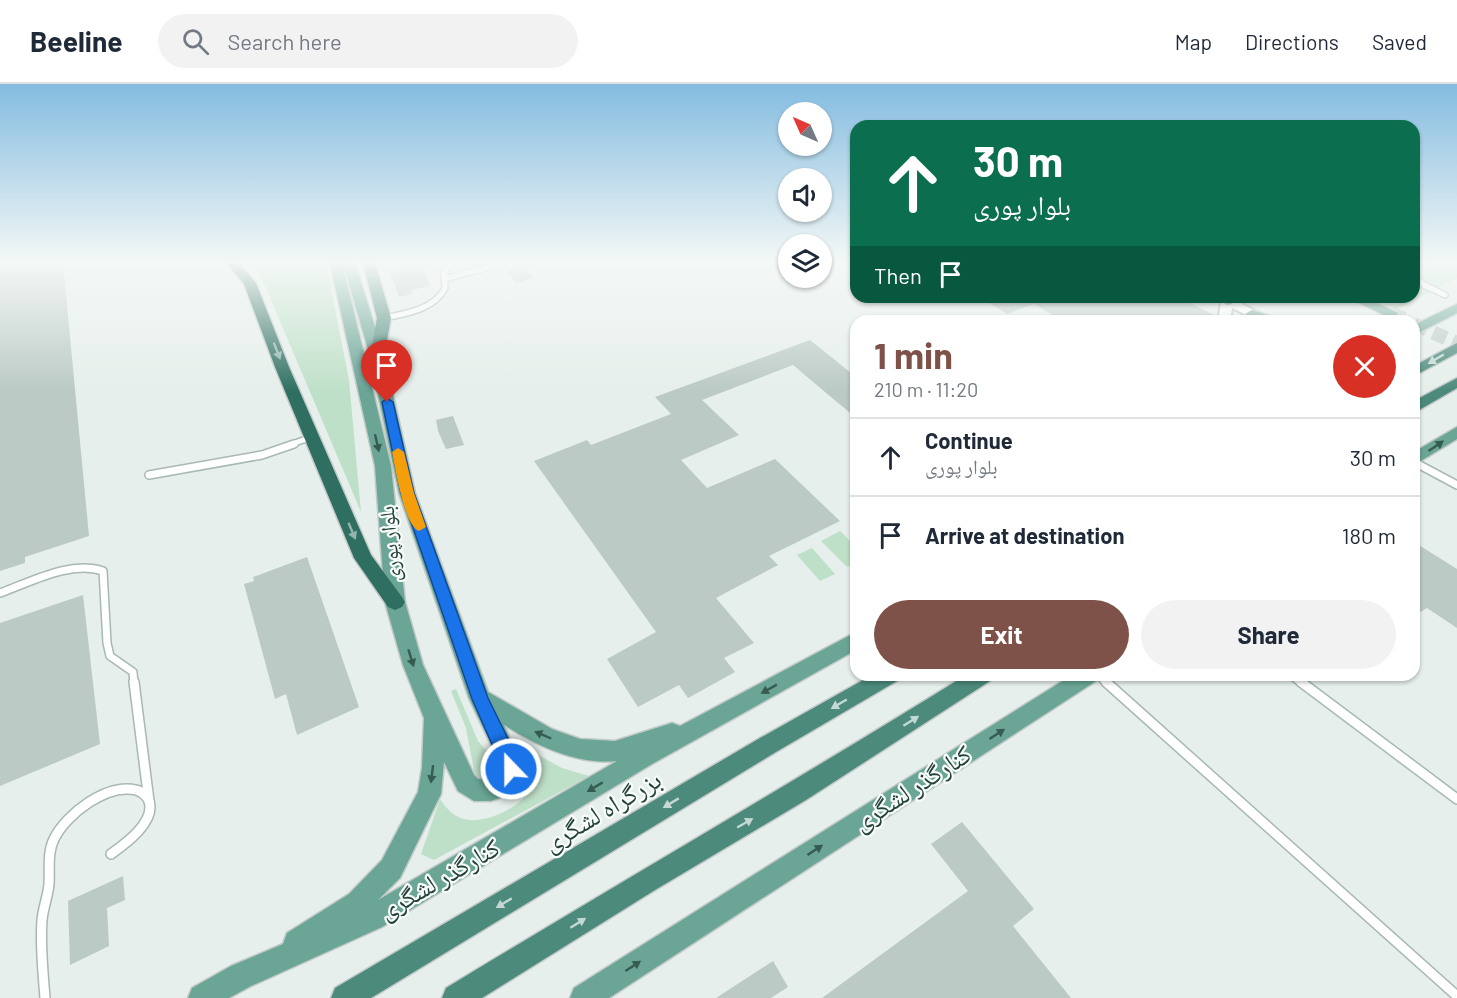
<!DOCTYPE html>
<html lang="en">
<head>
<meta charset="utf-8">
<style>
  :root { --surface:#fff; --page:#f2f2f3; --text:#1f2937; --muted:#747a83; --line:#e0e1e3; --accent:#7f5249 }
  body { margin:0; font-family:Barlow,"Noto Naskh Arabic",sans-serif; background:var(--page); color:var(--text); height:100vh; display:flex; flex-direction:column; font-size:22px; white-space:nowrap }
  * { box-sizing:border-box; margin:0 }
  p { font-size:20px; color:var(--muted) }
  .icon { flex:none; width:33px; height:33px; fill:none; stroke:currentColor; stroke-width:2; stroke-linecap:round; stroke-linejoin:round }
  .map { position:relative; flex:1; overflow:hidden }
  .panel { position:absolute; left:850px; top:231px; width:570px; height:366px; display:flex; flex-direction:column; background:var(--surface); border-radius:18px; box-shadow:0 2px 4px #0004 }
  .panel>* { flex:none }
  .hud { position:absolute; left:850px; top:36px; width:570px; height:183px; border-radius:18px; box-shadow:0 2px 4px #0004; background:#0b6e4f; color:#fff; overflow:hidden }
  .needle { width:39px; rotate:315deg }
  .fabs { position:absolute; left:778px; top:18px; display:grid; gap:12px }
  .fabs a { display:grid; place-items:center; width:54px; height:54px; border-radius:50%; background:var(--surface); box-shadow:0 2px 4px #0004; font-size:30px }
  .pin { position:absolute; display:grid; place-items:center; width:51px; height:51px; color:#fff; margin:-62px -26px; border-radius:50% 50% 50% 0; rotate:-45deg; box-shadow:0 0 6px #0007 }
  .pin .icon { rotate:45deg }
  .me { position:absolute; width:66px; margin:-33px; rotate:338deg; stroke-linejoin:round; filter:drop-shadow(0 0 4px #0008) }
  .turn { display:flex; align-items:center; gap:21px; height:126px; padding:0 24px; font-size:27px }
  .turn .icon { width:78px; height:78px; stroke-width:2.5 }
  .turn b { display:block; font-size:42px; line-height:51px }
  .then { display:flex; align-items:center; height:57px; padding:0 24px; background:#0003; gap:12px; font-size:22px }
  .round { display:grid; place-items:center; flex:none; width:63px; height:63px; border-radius:32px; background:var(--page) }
  .summary { display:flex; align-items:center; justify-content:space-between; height:102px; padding:0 24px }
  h1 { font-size:36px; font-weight:700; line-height:45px; color:var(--accent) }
  .primary-button { display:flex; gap:12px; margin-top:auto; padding:12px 24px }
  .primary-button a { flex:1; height:69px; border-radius:36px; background:var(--accent); color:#fff; font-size:24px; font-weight:700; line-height:69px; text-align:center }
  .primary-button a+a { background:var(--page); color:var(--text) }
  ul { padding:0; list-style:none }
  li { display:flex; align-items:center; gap:18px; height:78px; padding:0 24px; border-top:2px solid var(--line) }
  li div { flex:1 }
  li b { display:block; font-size:22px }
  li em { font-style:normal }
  header { display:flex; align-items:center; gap:36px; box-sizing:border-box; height:84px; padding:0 30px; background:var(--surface); border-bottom:2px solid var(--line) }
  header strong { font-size:28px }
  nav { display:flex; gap:33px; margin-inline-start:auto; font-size:21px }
  .search { width:420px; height:54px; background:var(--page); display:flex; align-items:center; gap:15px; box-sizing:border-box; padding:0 21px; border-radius:33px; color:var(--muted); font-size:22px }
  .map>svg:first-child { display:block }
</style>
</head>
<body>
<header>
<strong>Beeline</strong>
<div class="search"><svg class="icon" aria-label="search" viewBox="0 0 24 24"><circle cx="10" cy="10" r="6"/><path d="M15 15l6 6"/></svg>Search here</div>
<nav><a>Map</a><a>Directions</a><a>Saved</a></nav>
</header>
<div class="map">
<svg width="1457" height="914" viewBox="0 0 1457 914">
  <rect width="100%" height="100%" fill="#e6efeb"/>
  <g fill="#bfe0c8">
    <path d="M250,179h76l23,117 12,132 -101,-238z"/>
    <path d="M1415,179h42v15l-60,31 -34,-12h51z"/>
    <path d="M840,447l16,16v16l-9,4 -26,-26z"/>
    <path d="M812,464l23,26 -15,7 -23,-26z"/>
    <path d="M456,605l22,52 19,22 2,7 -3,8 -17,3 -4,-5 -9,-48 -15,-37z"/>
    <path d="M529,666l33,18 27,8 -155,84 -13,-6 19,-55c6,9 13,17 24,20 21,6 60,-13 67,-32 5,-13 3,-24 -2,-37z"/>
  </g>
  <g fill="#bbcac4">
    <path d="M0,179h63l26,273 -64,21v6l-25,8z"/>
    <path d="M423,181l7,21 -19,4 1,4 -13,3 -9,-25z"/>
    <path d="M524,182l10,12 -18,5 -10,-12z"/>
    <path d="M980,213h199l37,19v5h-153l-29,-17 -27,10z"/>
    <path d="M810,256l46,37v41l-63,-53 -91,35 37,35 -58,25 26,28 68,-29 65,62 -71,35 9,9 -62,33 38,45 -30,15 11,14 -47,26 -9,-13 -41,22 -31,-48 49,-27 -122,-171 53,-21 4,5 80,-31 -16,-17z"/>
    <path d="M453,332l11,29 -18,4 -8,-18 -2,-11z"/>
    <path d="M1414,458l43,27v59l-30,-20 -13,8z"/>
    <path d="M307,473l52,150 -62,28 -11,-41 -11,5 -31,-115 10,-3 -1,-4z"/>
    <path d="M83,511l17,149 -100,42v-163z"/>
    <path d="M962,738l72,87 -21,17 58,72h-249l146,-107 -37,-47z"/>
    <path d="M123,792l2,24 -18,8 2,38 -39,19 -2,-64z"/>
    <path d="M773,877l15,26 -17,11h-55z"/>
  </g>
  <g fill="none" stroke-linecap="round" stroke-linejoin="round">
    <g stroke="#bfccc8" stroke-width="14" stroke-dasharray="14 7" stroke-linecap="butt">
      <path d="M1391,229l18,8"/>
      <path d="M1414,240l43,19"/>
    </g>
    <defs>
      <g id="service-far2">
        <path d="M1414,192l10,9 21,10"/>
        <path d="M444,195l61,-16"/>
        <path d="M384,234c21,-4 51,-9 61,-30l-1,-15 7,-10"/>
        <path d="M289,361l23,-8"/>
      </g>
      <g id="service-far1">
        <path d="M1414,378l43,23"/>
        <path d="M149,391l113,-20 32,-11"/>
        <path d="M0,509c31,-11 70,-33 103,-22l4,72 3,13 23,16 1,12"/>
        <path d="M1098,591l10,9"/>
        <path d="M1291,591l12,9"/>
      </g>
      <g id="service">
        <path d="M134,598l15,119"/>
        <path d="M1106,598l351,314"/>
        <path d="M1301,598l156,117"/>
        <path d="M45,914c-2,-26 -5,-52 -3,-78 1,-12 6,-24 7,-36 1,-15 -2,-31 5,-45 12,-25 53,-56 82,-49 5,1 11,6 13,11 7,21 -24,43 -38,53"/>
      </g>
      <path id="tertiary" d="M1214,213h15l45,24h-15l-27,-13 -2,13h-12l3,-19z"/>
      <g id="primary">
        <path d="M330,179h12l49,203 14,136 18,63 51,110 4,4h10l11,-7 -2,-15 -28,-59 -70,-205 -29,-137 -27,-93h12l29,93 31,137 73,199 64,37 28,10 35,2 57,-18 8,3 176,-94v18l-204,114 -270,163 -131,59 -22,12h-41l4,-10 39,-22 52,-22 4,-11 62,-39 33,-34 36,-68 4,-24 2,-50 -21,-53 -18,-63 -10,-136zM504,641c34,21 72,40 113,36l-239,139 22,-22 37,-76 4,-8 3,-32 14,29 16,10h17l8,-3 16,-11 7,-18z"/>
        <path d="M1223,213h12l-3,7 -5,1 -6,-4z"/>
        <path d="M1347,213h17l34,16 -2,3h-10z"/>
        <path d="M1457,220v9l-43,22v-10z"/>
        <path d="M1252,226l24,8 2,3c-12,0 -24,2 -33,-7z"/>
        <path d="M1457,343v12l-43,26v-13z"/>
        <path d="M1072,591h27l-3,6 -487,317h-39l4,-10z"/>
      </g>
      <g id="trunk">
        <path d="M363,179h12l16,55 -7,38 -7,4 -7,-4 7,-38z"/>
        <path d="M1457,259v10l-43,23v-10z"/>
        <path d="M1457,294v10l-43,25v-12z"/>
        <path d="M872,591h28l-3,6 -121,71 -405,246h-40l4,-10 425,-250z"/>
        <path d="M966,591h27l-3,6 -184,119 -151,90 -173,108h-40l4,-10c173,-105 348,-206 520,-313z"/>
      </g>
      <path id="motorway" d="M226,179h13l17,20 33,84 82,188 31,42 3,5 -3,5 -7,3 -7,-3 -34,-49 -79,-191 -31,-83z"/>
    </defs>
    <use href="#service-far2" stroke="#a8b8b2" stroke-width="8"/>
    <use href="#service-far1" stroke="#a8b8b2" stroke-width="10"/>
    <use href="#service" stroke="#a8b8b2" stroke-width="12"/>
    <use href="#tertiary" stroke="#a8b8b2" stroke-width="4"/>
    <use href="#primary" stroke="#c2cac8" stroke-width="3"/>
    <use href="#trunk" stroke="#c2cac8" stroke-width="3"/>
    <use href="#motorway" stroke="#c2cac8" stroke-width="3"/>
    <use href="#service-far2" stroke="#fff" stroke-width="5"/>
    <use href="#service-far1" stroke="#fff" stroke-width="7"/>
    <use href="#service" stroke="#fff" stroke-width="9"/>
    <use href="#tertiary" fill="#fff" fill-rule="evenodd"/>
    <use href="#primary" fill="#6aa596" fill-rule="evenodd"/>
    <use href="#trunk" fill="#4c8a7c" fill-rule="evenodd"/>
    <use href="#motorway" fill="#2f6f62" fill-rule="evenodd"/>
  </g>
  <defs><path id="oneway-solid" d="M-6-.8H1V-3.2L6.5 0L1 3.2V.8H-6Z" transform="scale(1.5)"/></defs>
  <g fill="#93b5ae">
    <use href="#oneway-solid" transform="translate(277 267) rotate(69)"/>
    <use href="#oneway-solid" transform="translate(352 447) rotate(67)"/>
  </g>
  <g fill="#c4d9d4">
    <use href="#oneway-solid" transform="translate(1436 275) rotate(150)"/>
    <use href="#oneway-solid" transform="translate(839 620) rotate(150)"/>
    <use href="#oneway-solid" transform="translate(911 637) rotate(-32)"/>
    <use href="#oneway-solid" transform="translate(671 719) rotate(149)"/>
    <use href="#oneway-solid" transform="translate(745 739) rotate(-30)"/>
    <use href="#oneway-solid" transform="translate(504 819) rotate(149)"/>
    <use href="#oneway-solid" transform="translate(578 839) rotate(-32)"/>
  </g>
  <g fill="#365b51">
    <use href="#oneway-solid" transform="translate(377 359) rotate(77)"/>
    <use href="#oneway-solid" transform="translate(1436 362) rotate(-34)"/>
    <use href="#oneway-solid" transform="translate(411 574) rotate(73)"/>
    <use href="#oneway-solid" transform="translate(769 605) rotate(151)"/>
    <use href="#oneway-solid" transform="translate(997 650) rotate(-33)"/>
    <use href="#oneway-solid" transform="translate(543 651) rotate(-157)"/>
    <use href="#oneway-solid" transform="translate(432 690) rotate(97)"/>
    <use href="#oneway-solid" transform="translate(595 703) rotate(149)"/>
    <use href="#oneway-solid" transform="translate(815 766) rotate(-33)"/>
    <use href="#oneway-solid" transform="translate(633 882) rotate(-33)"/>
  </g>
  <linearGradient id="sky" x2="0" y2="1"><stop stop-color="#84bce0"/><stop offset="0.58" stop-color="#f4f8f6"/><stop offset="1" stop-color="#f4f8f6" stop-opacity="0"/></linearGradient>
  <rect width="1457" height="307" fill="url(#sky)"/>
  <path fill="#1a73e8" stroke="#114b97" stroke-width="1.5" d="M387,314l6,4 21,91 74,205 29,59 3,12 -3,5 -6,3 -6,-3 -33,-75 -71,-206 -19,-91z"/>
  <path fill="#f59e0b" d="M398,364l6,4 10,41 12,34 -7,4c-14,-4 -24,-64 -27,-79z"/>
  <g text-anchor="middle" stroke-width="4.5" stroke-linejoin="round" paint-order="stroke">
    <g font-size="21" fill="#24423a" stroke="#f7fbf9">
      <text transform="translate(390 460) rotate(-95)" y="7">بلوار پوری</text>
    </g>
    <g font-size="26" fill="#24423a" stroke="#f7fbf9">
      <text transform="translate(912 704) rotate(-33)" y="9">کنارگذر لشگری</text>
      <text transform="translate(602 727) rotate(-31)" y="9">بزرگراه لشگری</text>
      <text transform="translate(439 795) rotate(-30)" y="9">کنارگذر لشگری</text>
    </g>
  </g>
</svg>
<div class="fabs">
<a><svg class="needle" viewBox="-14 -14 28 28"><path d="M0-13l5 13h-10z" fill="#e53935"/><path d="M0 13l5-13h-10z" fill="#747a83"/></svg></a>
<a><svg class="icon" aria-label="sound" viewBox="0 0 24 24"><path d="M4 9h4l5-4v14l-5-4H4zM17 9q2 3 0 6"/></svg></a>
<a><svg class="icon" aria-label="layers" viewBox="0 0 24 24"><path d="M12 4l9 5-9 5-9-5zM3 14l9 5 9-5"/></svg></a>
</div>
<div class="pin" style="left:387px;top:318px;background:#d93025"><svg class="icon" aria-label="arrive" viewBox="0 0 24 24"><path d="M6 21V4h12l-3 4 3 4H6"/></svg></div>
<svg class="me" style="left:511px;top:685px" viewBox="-20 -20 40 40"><circle r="17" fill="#1a73e8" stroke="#fff" stroke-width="3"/><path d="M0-11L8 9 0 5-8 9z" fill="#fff"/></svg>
<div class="hud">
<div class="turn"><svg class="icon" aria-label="ahead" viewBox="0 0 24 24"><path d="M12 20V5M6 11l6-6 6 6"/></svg><div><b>30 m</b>بلوار پوری</div></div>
<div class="then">Then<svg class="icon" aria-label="arrive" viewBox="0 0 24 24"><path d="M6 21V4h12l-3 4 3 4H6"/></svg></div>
</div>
<section class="panel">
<div class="summary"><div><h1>1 min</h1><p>210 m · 11:20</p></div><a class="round" style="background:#d93025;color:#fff"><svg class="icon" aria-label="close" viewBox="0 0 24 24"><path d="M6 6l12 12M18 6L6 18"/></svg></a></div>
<ul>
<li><svg class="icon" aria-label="ahead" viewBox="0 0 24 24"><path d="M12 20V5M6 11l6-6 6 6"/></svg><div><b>Continue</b><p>بلوار پوری</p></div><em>30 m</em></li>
<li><svg class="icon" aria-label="arrive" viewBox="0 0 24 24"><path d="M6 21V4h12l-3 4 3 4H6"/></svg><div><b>Arrive at destination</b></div><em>180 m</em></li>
</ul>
<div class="primary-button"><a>Exit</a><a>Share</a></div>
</section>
</div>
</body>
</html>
